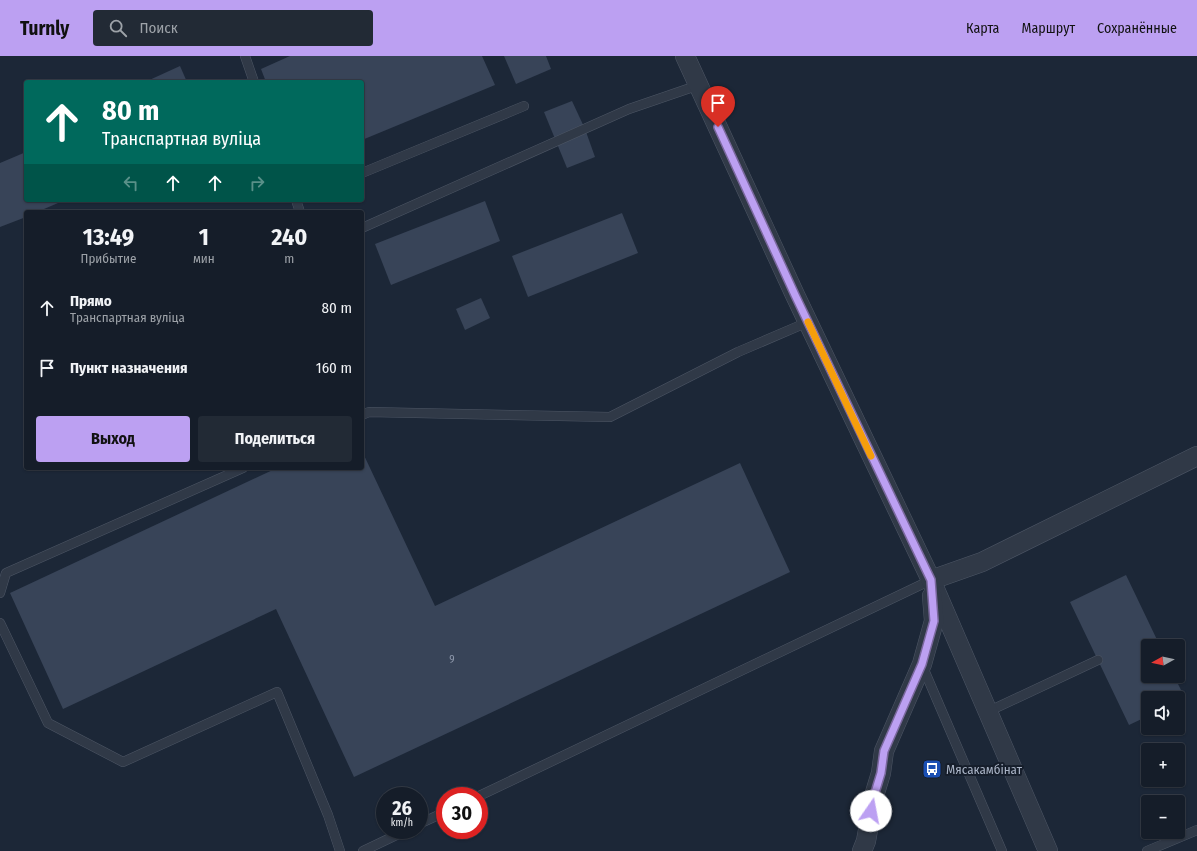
<!DOCTYPE html>
<html lang="ru">
<head>
<meta charset="utf-8">
<style>
  :root { --surface:#151d29; --page:#222a35; --text:#f1f3f6; --muted:#9da2a8; --line:#343b46; --accent:#bca0f2 }
  body { margin:0; font-family:"Fira Sans Condensed",sans-serif; background:var(--page); color:var(--text); height:100vh; display:flex; flex-direction:column; font-size:15px; white-space:nowrap }
  * { box-sizing:border-box; margin:0 }
  p { font-size:13px; color:var(--muted) }
  .icon { flex:none; width:22px; height:22px; fill:none; stroke:currentColor; stroke-width:2; stroke-linecap:round; stroke-linejoin:round }
  .map { position:relative; flex:1; overflow:hidden }
  .side { position:absolute; left:24px; top:154px; width:340px; height:260px; display:flex; flex-direction:column; background:var(--surface); border-radius:4px; box-shadow:0 1px 3px #0004,0 0 0 1px var(--line) }
  .side>* { flex:none }
  .hud { position:absolute; left:24px; top:24px; width:340px; height:122px; border-radius:4px; box-shadow:0 1px 3px #0004,0 0 0 1px var(--line); background:#00695c; color:#fff; overflow:hidden }
  .needle { width:26px; rotate:262deg }
  .buttons { position:absolute; left:1141px; top:583px; display:grid; gap:8px }
  .buttons a { display:grid; place-items:center; width:44px; height:44px; border-radius:4px; background:var(--surface); box-shadow:0 1px 3px #0004,0 0 0 1px var(--line); font-size:20px }
  .speed { position:absolute; left:376px; top:731px; display:flex; gap:8px; font-size:20px; font-weight:700; text-align:center }
  .speed>* { display:grid; place-content:center; width:52px; height:52px; border-radius:50%; background:var(--surface); box-shadow:0 1px 3px #0004,0 0 0 1px var(--line); line-height:1 }
  .speed small { font-size:10px; font-weight:400 }
  .speed .limit { border:6px solid #d22; background:#fff; color:#111 }
  .pin { position:absolute; display:grid; place-items:center; width:34px; height:34px; color:#fff; margin:-41px -17px; border-radius:50% 50% 50% 0; rotate:-45deg; box-shadow:0 0 4px #0007 }
  .pin .icon { rotate:45deg }
  .me { position:absolute; width:44px; margin:-22px; rotate:12deg; stroke-linejoin:round; filter:drop-shadow(0 0 3px #0008) }
  .turn { display:flex; align-items:center; gap:14px; height:84px; padding:0 12px; font-size:18px }
  .turn .icon { width:52px; height:52px; stroke-width:2.5 }
  .turn b { display:block; font-size:28px; line-height:34px }
  .lanes { display:flex; align-items:center; height:38px; padding:0 12px; background:#0003; justify-content:center; gap:20px; direction:ltr }
  .lanes .off { opacity:.35 }
  .eta { display:flex; justify-content:space-evenly; align-items:center; height:68px; text-align:center }
  .eta b { font-size:24px; font-weight:700; line-height:28px }
  .action { display:flex; gap:8px; margin-top:auto; padding:8px 12px }
  .action a { flex:1; height:46px; border-radius:4px; background:var(--accent); color:#111; font-size:16px; font-weight:700; line-height:46px; text-align:center }
  .action a+a { background:var(--page); color:var(--text) }
  ul { padding:0; list-style:none }
  li { display:flex; align-items:center; gap:12px; height:60px; padding:0 12px }
  li div { flex:1 }
  li b { display:block; font-size:15px }
  li em { font-style:normal }
  header { display:flex; align-items:center; gap:24px; box-sizing:border-box; height:56px; padding:0 20px; background:var(--accent); color:#111 }
  header strong { font-size:19px }
  nav { display:flex; gap:22px; margin-inline-start:auto; font-size:14px }
  .search { width:280px; height:36px; background:var(--page); display:flex; align-items:center; gap:10px; box-sizing:border-box; padding:0 14px; border-radius:4px; color:var(--muted); font-size:15px }
  .map>svg:first-child { display:block }
</style>
</head>
<body>
<header>
<strong>Turnly</strong>
<div class="search"><svg class="icon" aria-label="search" viewBox="0 0 24 24"><circle cx="10" cy="10" r="6"/><path d="M15 15l6 6"/></svg>Поиск</div>
<nav><a>Карта</a><a>Маршрут</a><a>Сохранённые</a></nav>
</header>
<div class="map">
<svg width="1197" height="795" viewBox="0 0 1197 795">
  <rect width="100%" height="100%" fill="#1c2737"/>
  <g fill="#384458">
    <path d="M290,0h192l13,29 -133,55v-58h-96l-5,-13z"/>
    <path d="M504,0h42l5,13 -35,15z"/>
    <path d="M180,10l7,16h-42z"/>
    <path d="M572,45l13,28 10,28 -28,11 -23,-56z"/>
    <path d="M26,96v48h39l-28,12h-11v5l-26,10v-64z"/>
    <path d="M485,145l15,40 -109,44 -16,-41z"/>
    <path d="M622,157l16,40 -110,44 -16,-41z"/>
    <path d="M481,242l9,20 -25,12 -9,-21z"/>
    <path d="M362,395l73,155 305,-143 50,109 -436,205 -78,-168 -213,100 -53,-116 267,-125h85z"/>
    <path d="M1126,519l34,71h-12v30h26l11,22 -7,4v-4h-30v18l-19,9 -59,-123z"/>
  </g>
  <g fill="none" stroke-linecap="round" stroke-linejoin="round">
    <defs>
      <g id="lane">
        <path d="M245,0l9,26"/>
        <path d="M362,117l162,-67"/>
        <path d="M296,144l4,12"/>
        <path d="M362,172l267,-119 70,-24"/>
        <path d="M362,359l7,-3 241,5 128,-65 70,-30"/>
        <path d="M0,537l6,-20 237,-105"/>
        <path d="M0,567l48,100 75,39 154,-70 51,123 12,36"/>
        <path d="M922,609l80,186"/>
        <path d="M987,656l111,-52"/>
        <path d="M479,740l452,-216"/>
        <path d="M419,768l26,-12"/>
        <path d="M363,795l44,-21"/>
        <path d="M1147,795l50,-21"/>
      </g>
      <g id="street">
        <path d="M685,0l110,239 136,285 117,271"/>
        <path d="M931,524l51,-18 215,-106"/>
        <path d="M862,795l4,-10 8,-45 7,-23 3,-22 38,-87 12,-43 -2,-25"/>
      </g>
    </defs>
    <use href="#lane" stroke="#4d5665" stroke-width="10"/>
    <use href="#street" stroke="#4d5665" stroke-width="20"/>
    <use href="#lane" stroke="#303947" stroke-width="9"/>
    <use href="#street" stroke="#303947" stroke-width="19"/>
  </g>
  <g fill="none" stroke-linecap="round" stroke-linejoin="round">
    <defs>
      <path id="route" d="M718,71l77,168 136,285 3,41 -12,43 -38,87 -3,22 -7,23 -3,15"/>
    </defs>
    <use href="#route" stroke="#7a689d" stroke-width="10"/>
    <use href="#route" stroke="#bca0f2" stroke-width="7"/>
    <path stroke="#f59e0b" stroke-width="7" d="M808,266l63,134"/>
  </g>
  <defs>
    <symbol id="bus-square" viewBox="-11 -11 22 22"><rect x="-9" y="-9" width="18" height="18" rx="4" fill="#1a4fb4" stroke="#161e2b"/><path d="M-5-6H5V4H4V6H2V4H-2V6H-4V4H-5ZM-3.5-4V0h7V-4ZM-3.5 1.2v1.5H-2V1.2ZM2 1.2v1.5H3.5V1.2Z" fill="#fff"/></symbol>
  </defs>
  <g fill-rule="evenodd">
    <use href="#bus-square" x="921" y="702" width="22" height="22"/>
  </g>
  <g text-anchor="middle" stroke-width="4" stroke-linejoin="round" paint-order="stroke">
    <g font-size="11" fill="#8d97aa">
      <text x="452" y="607">9</text>
    </g>
    <g font-size="13" fill="#a9b3c5" stroke="#161e2b" text-anchor="start">
      <text x="946" y="718">Мясакамбінат</text>
    </g>
  </g>
</svg>
<div class="buttons">
<a><svg class="needle" viewBox="-14 -14 28 28"><path d="M0-13l5 13h-10z" fill="#e53935"/><path d="M0 13l5-13h-10z" fill="#9da2a8"/></svg></a>
<a><svg class="icon" aria-label="sound" viewBox="0 0 24 24"><path d="M4 9h4l5-4v14l-5-4H4zM17 9q2 3 0 6"/></svg></a>
<a>+</a>
<a>−</a>
</div>
<div class="speed"><div>26<small>km/h</small></div><div class="limit">30</div></div>
<div class="pin" style="left:718px;top:71px;background:#d93025"><svg class="icon" aria-label="arrive" viewBox="0 0 24 24"><path d="M6 21V4h12l-3 4 3 4H6"/></svg></div>
<svg class="me" style="left:871px;top:755px" viewBox="-20 -20 40 40"><circle r="19" fill="#fff"/><path d="M0-13L10 11 0 6-10 11z" fill="#bca0f2"/></svg>
<div class="hud">
<div class="turn"><svg class="icon" aria-label="ahead" viewBox="0 0 24 24"><path d="M12 20V5M6 11l6-6 6 6"/></svg><div><b>80 m</b>Транспартная вуліца</div></div>
<div class="lanes"><svg class="icon off" aria-label="left" viewBox="0 0 24 24"><path d="M17 20v-9H6M10 6l-5 5 5 5"/></svg><svg class="icon" aria-label="ahead" viewBox="0 0 24 24"><path d="M12 20V5M6 11l6-6 6 6"/></svg><svg class="icon" aria-label="ahead" viewBox="0 0 24 24"><path d="M12 20V5M6 11l6-6 6 6"/></svg><svg class="icon off" aria-label="right" viewBox="0 0 24 24"><path d="M7 20v-9h11M14 6l5 5-5 5"/></svg></div>
</div>
<section class="side">
<div class="eta">
<div><b>13:49</b><p>Прибытие</p></div>
<div><b>1</b><p>мин</p></div>
<div><b>240</b><p>m</p></div>
</div>
<ul>
<li><svg class="icon" aria-label="ahead" viewBox="0 0 24 24"><path d="M12 20V5M6 11l6-6 6 6"/></svg><div><b>Прямо</b><p>Транспартная вуліца</p></div><em>80 m</em></li>
<li><svg class="icon" aria-label="arrive" viewBox="0 0 24 24"><path d="M6 21V4h12l-3 4 3 4H6"/></svg><div><b>Пункт назначения</b></div><em>160 m</em></li>
</ul>
<div class="action"><a>Выход</a><a>Поделиться</a></div>
</section>
</div>
</body>
</html>
